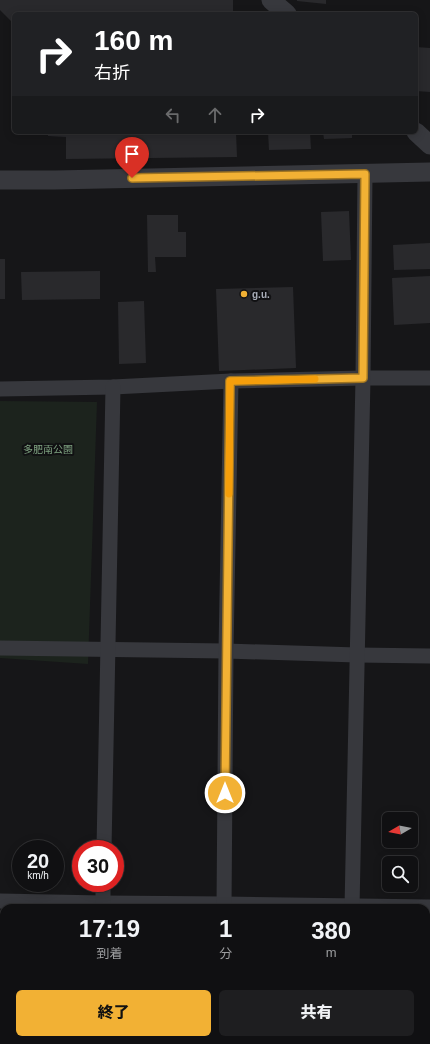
<!DOCTYPE html>
<html lang="ja">
<head>
<meta charset="utf-8">
<style>
  :root { --surface:#101012; --page:#1e1e20; --text:#f1f3f6; --muted:#9c9d9f; --line:#303032; --accent:#f2b134 }
  body { margin:0; font-family:Arial,"Noto Sans JP",sans-serif; background:var(--page); color:var(--text); height:100vh; display:flex; flex-direction:column; font-size:15px; white-space:nowrap }
  * { box-sizing:border-box; margin:0 }
  p { font-size:13px; color:var(--muted) }
  .icon { flex:none; width:22px; height:22px; fill:none; stroke:currentColor; stroke-width:2; stroke-linecap:round; stroke-linejoin:round }
  .map { position:relative; flex:1; overflow:hidden }
  .panel { position:absolute; left:0px; top:904px; width:430px; height:140px; display:flex; flex-direction:column; background:var(--surface); border-radius:12px 12px 0 0; box-shadow:0 2px 10px #0003,0 0 0 1px var(--line) }
  .panel>* { flex:none }
  .guide { position:absolute; left:12px; top:12px; width:406px; height:122px; border-radius:6px; box-shadow:0 2px 10px #0003,0 0 0 1px var(--line); background:#202124; color:#fff; overflow:hidden }
  .needle { width:26px; rotate:260deg }
  .buttons { position:absolute; left:382px; top:812px; display:grid; gap:8px }
  .buttons a { display:grid; place-items:center; width:36px; height:36px; border-radius:6px; background:var(--surface); box-shadow:0 2px 10px #0003,0 0 0 1px var(--line); font-size:20px }
  .speed { position:absolute; left:12px; top:840px; display:flex; gap:8px; font-size:20px; font-weight:700; text-align:center }
  .speed>* { display:grid; place-content:center; width:52px; height:52px; border-radius:50%; background:var(--surface); box-shadow:0 2px 10px #0003,0 0 0 1px var(--line); line-height:1 }
  .speed small { font-size:10px; font-weight:400 }
  .speed .limit { border:6px solid #d22; background:#fff; color:#111 }
  .pin { position:absolute; display:grid; place-items:center; width:34px; height:34px; color:#fff; margin:-41px -17px; border-radius:50% 50% 50% 0; rotate:-45deg; box-shadow:0 0 4px #0007 }
  .pin .icon { rotate:45deg }
  .me { position:absolute; width:44px; margin:-22px; rotate:0deg; stroke-linejoin:round; filter:drop-shadow(0 0 3px #0008) }
  .turn { display:flex; align-items:center; gap:14px; height:84px; padding:0 16px; font-size:18px }
  .turn .icon { width:52px; height:52px; stroke-width:2.5 }
  .turn b { display:block; font-size:28px; line-height:34px }
  .lanes { display:flex; align-items:center; height:38px; padding:0 16px; background:#0003; justify-content:center; gap:20px; direction:ltr }
  .lanes .off { opacity:.35 }
  .eta { display:flex; justify-content:space-evenly; align-items:center; height:68px; text-align:center }
  .eta b { font-size:24px; font-weight:800; line-height:28px }
  .button { display:flex; gap:8px; margin-top:auto; padding:8px 16px }
  .button a { flex:1; height:46px; border-radius:6px; background:var(--accent); color:#111; font-size:16px; font-weight:800; line-height:46px; text-align:center }
  .button a+a { background:var(--page); color:var(--text) }
  .map>svg:first-child { display:block }
</style>
</head>
<body>
<div class="map">
<svg width="430" height="1044" viewBox="0 0 430 1044">
  <rect width="100%" height="100%" fill="#161618"/>
  <path fill="#1c231d" d="M0,401l97,1 -9,262 -88,-6z"/>
  <g fill="#29292c">
    <path d="M0,0h233v14h-219v8h-2l-12,-12z"/>
    <path d="M297,0h29v4l-29,-3z"/>
    <path d="M416,47l14,1v44l-14,-1z"/>
    <path d="M48,132h188l1,25 -171,2v-22l-18,-1z"/>
    <path d="M268,132h42l1,17 -42,1z"/>
    <path d="M323,132h29v6l-28,1z"/>
    <path d="M349,211l2,49 -28,1 -2,-49z"/>
    <path d="M147,215h31v17h8v25h-31l1,15h-8z"/>
    <path d="M430,243v26l-36,1 -1,-25z"/>
    <rect x="0" y="259" width="5" height="40"/>
    <path d="M100,271v28l-78,1 -1,-28z"/>
    <path d="M430,276v47l-36,2 -2,-47z"/>
    <path d="M293,287l3,81 -77,3 -3,-82z"/>
    <path d="M144,301l2,62 -27,1 -1,-62z"/>
  </g>
  <g fill="none" stroke-linecap="round" stroke-linejoin="round">
    <g stroke="#37383d" stroke-width="15">
      <path d="M0,389l113,-2 118,-6 132,-3h67"/>
      <path d="M0,648l226,3 131,4 73,1"/>
      <path d="M104,849l9,-462"/>
      <path d="M0,901l103,2 121,1 206,3"/>
      <path d="M103,908v-25"/>
      <path d="M224,908l2,-257 5,-270"/>
      <path d="M352,908l11,-530 2,-204"/>
      <path d="M100,1044v-4"/>
      <path d="M221,1044v-4"/>
      <path d="M349,1044v-4"/>
    </g>
    <g stroke="#37383d" stroke-width="19">
      <path d="M271,0l16,14"/>
      <path d="M416,132l14,13"/>
      <path d="M0,180h55l375,-8"/>
    </g>
  </g>
  <g fill="none" stroke-linecap="round" stroke-linejoin="round">
    <defs>
      <path id="route" d="M132,178l233,-4 -2,204 -133,3 -5,412"/>
    </defs>
    <use href="#route" stroke="#9d7322" stroke-width="10"/>
    <use href="#route" stroke="#f2b134" stroke-width="7"/>
    <path stroke="#f59e0b" stroke-width="7" d="M229,494l1,-113 85,-2"/>
  </g>
  <circle fill="#f2b134" stroke="#111113" stroke-width="1.5" cx="244" cy="294" r="4"/>
  <g text-anchor="middle" stroke-width="4" stroke-linejoin="round" paint-order="stroke">
    <g font-size="10" font-weight="bold" fill="#a8adb8" stroke="#111113" text-anchor="start">
      <text x="252" y="298">g.u.</text>
    </g>
    <g font-size="10" fill="#7fa381" stroke="#111113">
      <text x="48" y="453">多肥南公園</text>
    </g>
  </g>
</svg>
<div class="buttons">
<a><svg class="needle" viewBox="-14 -14 28 28"><path d="M0-13l5 13h-10z" fill="#e53935"/><path d="M0 13l5-13h-10z" fill="#9c9d9f"/></svg></a>
<a><svg class="icon" aria-label="search" viewBox="0 0 24 24"><circle cx="10" cy="10" r="6"/><path d="M15 15l6 6"/></svg></a>
</div>
<div class="speed"><div>20<small>km/h</small></div><div class="limit">30</div></div>
<div class="pin" style="left:132px;top:178px;background:#d93025"><svg class="icon" aria-label="arrive" viewBox="0 0 24 24"><path d="M6 21V4h12l-3 4 3 4H6"/></svg></div>
<svg class="me" style="left:225px;top:793px" viewBox="-20 -20 40 40"><circle r="17" fill="#f2b134" stroke="#fff" stroke-width="3"/><path d="M0-11L8 9 0 5-8 9z" fill="#fff"/></svg>
<div class="guide">
<div class="turn"><svg class="icon" aria-label="right" viewBox="0 0 24 24"><path d="M7 20v-9h11M14 6l5 5-5 5"/></svg><div><b>160 m</b>右折</div></div>
<div class="lanes"><svg class="icon off" aria-label="left" viewBox="0 0 24 24"><path d="M17 20v-9H6M10 6l-5 5 5 5"/></svg><svg class="icon off" aria-label="ahead" viewBox="0 0 24 24"><path d="M12 20V5M6 11l6-6 6 6"/></svg><svg class="icon" aria-label="right" viewBox="0 0 24 24"><path d="M7 20v-9h11M14 6l5 5-5 5"/></svg></div>
</div>
<section class="panel">
<div class="eta">
<div><b>17:19</b><p>到着</p></div>
<div><b>1</b><p>分</p></div>
<div><b>380</b><p>m</p></div>
</div>
<div class="button"><a>終了</a><a>共有</a></div>
</section>
</div>
</body>
</html>
